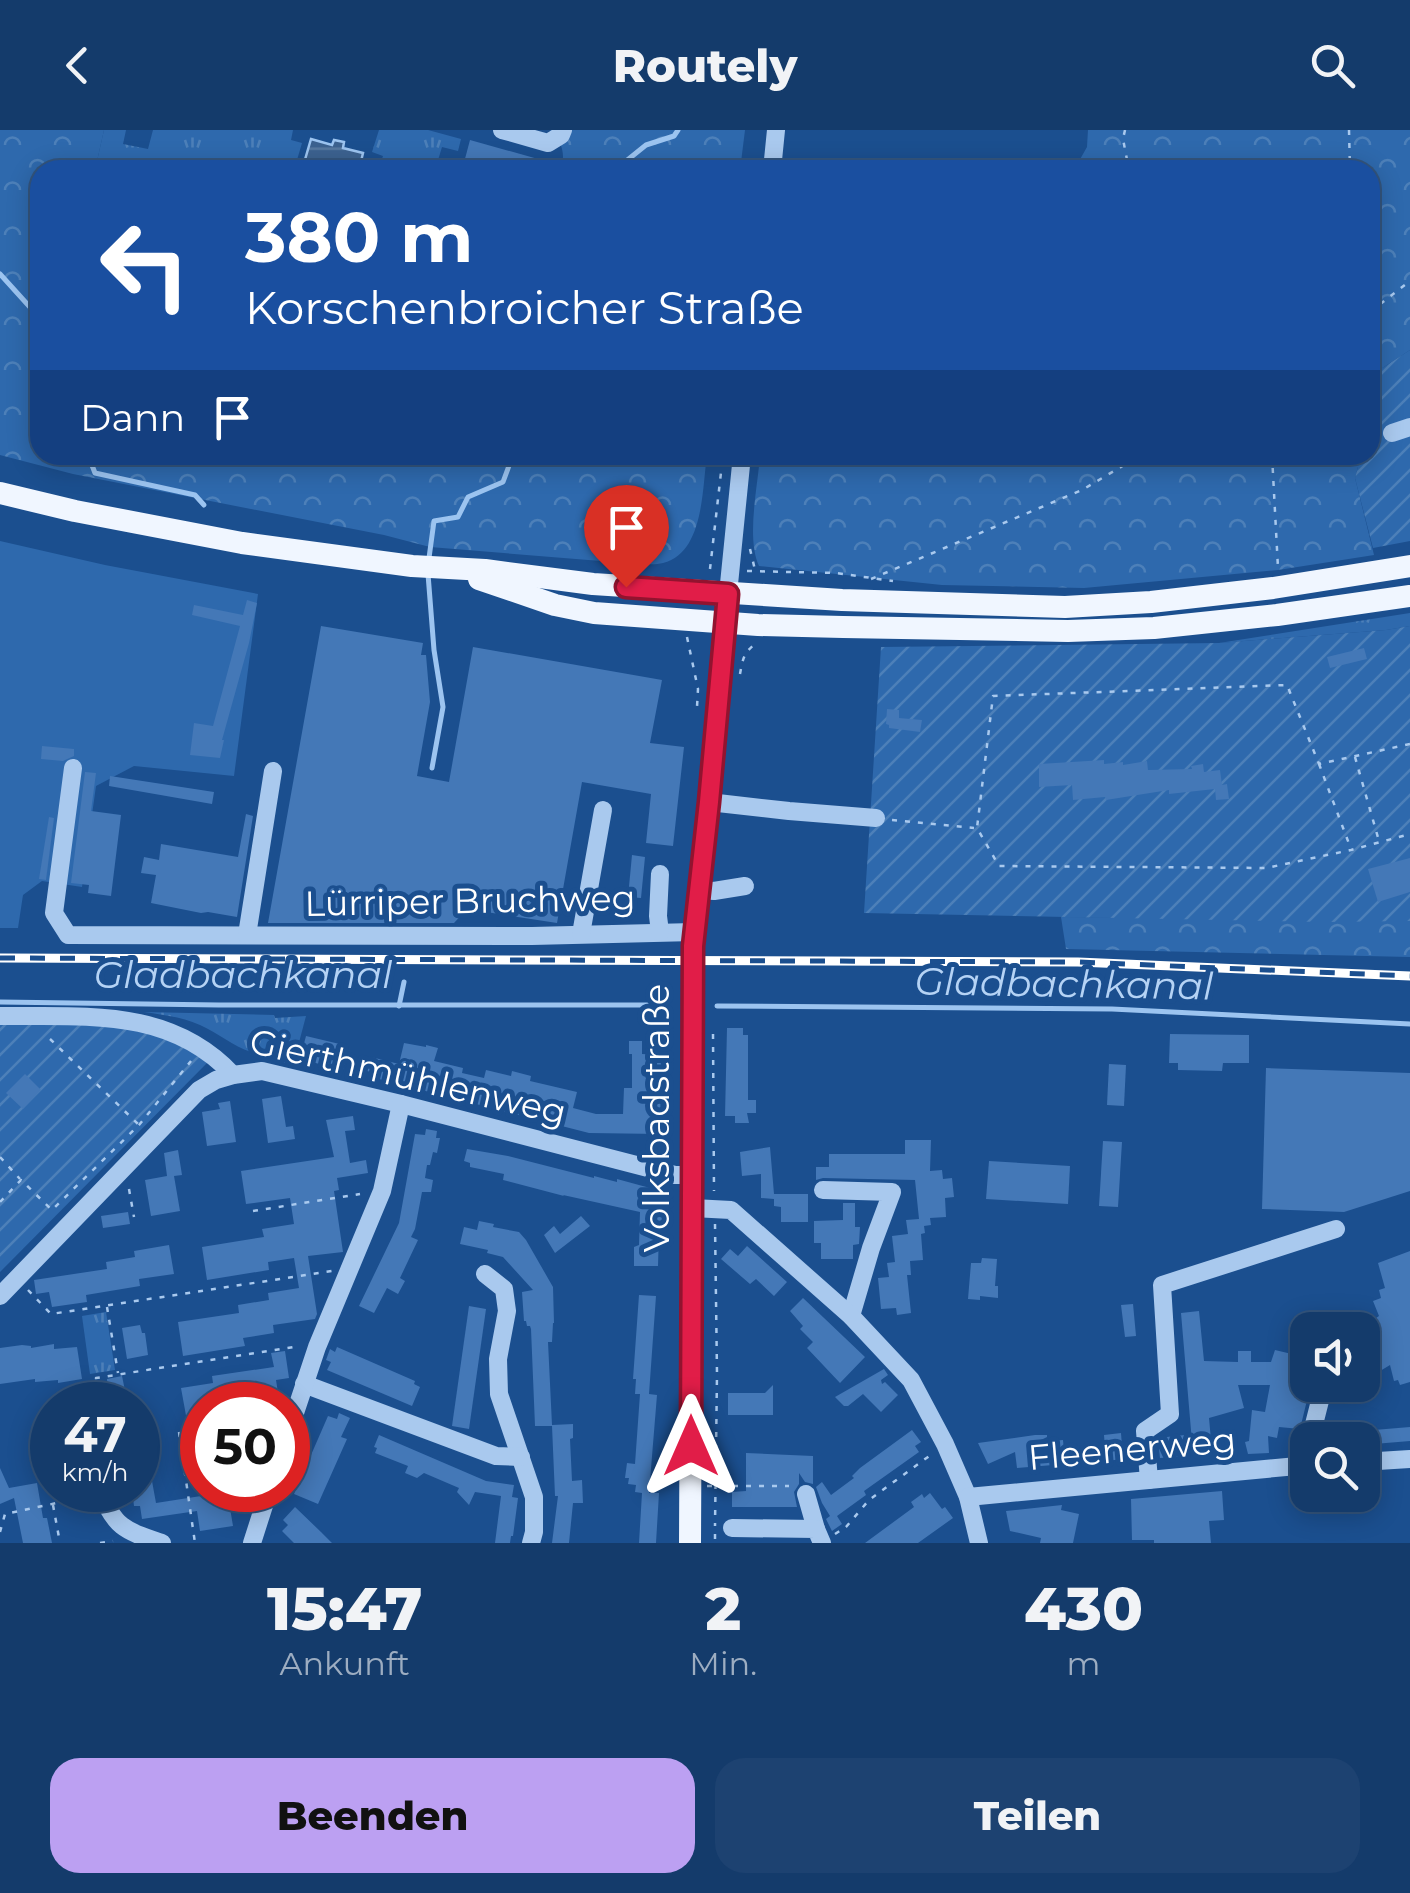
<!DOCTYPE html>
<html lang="de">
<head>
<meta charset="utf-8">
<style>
  :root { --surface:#143b6b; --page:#1d4271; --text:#f1f3f6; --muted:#9dadc1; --line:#33557e; --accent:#bca0f2 }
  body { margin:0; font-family:Montserrat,sans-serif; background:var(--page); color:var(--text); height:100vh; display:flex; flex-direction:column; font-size:38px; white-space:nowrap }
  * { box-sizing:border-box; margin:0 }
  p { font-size:32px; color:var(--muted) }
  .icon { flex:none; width:55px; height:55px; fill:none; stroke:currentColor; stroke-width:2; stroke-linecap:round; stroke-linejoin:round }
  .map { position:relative; height:1413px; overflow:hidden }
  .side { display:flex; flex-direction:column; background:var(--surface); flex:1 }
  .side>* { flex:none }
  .guide { position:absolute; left:30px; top:30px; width:1350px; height:305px; border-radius:30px; box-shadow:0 5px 25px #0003,0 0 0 2px var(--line); background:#1a4fa0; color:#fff; overflow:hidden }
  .buttons { position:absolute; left:1290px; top:1182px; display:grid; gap:20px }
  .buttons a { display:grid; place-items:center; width:90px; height:90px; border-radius:20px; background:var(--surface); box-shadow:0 5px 25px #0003,0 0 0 2px var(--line); font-size:50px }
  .speed { position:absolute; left:30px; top:1252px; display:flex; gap:20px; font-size:50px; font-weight:700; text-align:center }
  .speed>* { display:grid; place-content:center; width:130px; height:130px; border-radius:50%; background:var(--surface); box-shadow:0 5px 25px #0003,0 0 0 2px var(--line); line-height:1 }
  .speed small { font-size:25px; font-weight:400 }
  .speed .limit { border:15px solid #d22; background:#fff; color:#111 }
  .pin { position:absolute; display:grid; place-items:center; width:85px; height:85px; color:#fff; margin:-102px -42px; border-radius:50% 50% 50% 0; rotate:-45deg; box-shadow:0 0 10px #0007 }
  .pin .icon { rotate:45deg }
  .me { position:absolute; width:110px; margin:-55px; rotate:0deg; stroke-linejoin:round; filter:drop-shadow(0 0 8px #0008) }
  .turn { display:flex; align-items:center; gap:35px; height:210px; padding:0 50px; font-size:45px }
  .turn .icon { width:130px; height:130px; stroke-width:2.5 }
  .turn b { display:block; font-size:70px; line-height:85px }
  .then { display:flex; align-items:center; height:95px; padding:0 50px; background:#0003; gap:20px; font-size:38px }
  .eta { display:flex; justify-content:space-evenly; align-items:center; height:170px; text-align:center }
  .eta b { font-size:60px; font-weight:800; line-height:70px }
  .primary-button { display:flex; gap:20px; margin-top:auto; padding:20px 50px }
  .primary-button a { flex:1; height:115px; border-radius:30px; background:var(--accent); color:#111; font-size:40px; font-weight:800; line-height:115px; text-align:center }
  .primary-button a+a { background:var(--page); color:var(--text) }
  header { display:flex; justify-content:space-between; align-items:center; height:130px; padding:0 50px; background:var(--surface); font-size:45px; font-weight:800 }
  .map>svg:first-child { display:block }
</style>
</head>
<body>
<header><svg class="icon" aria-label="back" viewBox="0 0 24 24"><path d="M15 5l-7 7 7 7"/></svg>Routely<svg class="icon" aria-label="search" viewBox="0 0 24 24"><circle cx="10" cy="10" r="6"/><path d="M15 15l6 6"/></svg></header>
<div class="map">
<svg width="1410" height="1413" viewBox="0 0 1410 1413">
  <defs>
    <pattern id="grass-tufts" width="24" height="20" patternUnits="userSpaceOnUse" patternTransform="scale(2.5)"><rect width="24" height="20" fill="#2e69ad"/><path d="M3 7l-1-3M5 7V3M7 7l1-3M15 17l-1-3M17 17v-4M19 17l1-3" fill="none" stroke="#4d80b9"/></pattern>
    <pattern id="forest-crowns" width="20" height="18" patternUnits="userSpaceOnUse" patternTransform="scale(2.5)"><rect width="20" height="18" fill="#2e69ad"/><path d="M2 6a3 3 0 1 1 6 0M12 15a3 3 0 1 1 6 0" fill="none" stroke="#4d80b9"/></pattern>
    <pattern id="garden-furrows" width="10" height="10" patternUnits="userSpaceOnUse" patternTransform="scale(2.5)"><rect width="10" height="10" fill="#2e69ad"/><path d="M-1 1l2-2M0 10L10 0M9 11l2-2" fill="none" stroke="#4d80b9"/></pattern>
    <pattern id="water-rules" width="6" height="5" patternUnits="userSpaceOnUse" patternTransform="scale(2.5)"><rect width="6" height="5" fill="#3c6290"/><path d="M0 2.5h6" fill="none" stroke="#597aa1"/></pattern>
  </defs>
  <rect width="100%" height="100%" fill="#1b4f8f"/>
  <g fill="url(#grass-tufts)">
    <path d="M104,0h22l-3,14 25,5 5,-19h140l-2,10 11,3 -8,27h-199z"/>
    <path d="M379,0h49l33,9 -3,12 -16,-4 -7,23h-68l2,-8 11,3 3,-9 -11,-4z"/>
    <path d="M1410,483v13l-24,4 -167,13z"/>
    <path d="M144,882l130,3 1,3 31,-2 -13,49 -43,-11 1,-2c-18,-6 -33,-19 -51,-27 -18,-8 -36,-10 -56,-13z"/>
    <path d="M106,1182l9,58 -25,4 -8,-58z"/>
  </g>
  <g fill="url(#forest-crowns)">
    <path d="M0,0h104l-9,40h-55v285h667c-5,34 -3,98 -44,108 -7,2 -17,1 -25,1l-208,-17 -46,-12 -311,-61 -73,-19z"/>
    <path d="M550,0h195l-5,40h-179c5,-14 1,-31 -11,-40z"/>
    <path d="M1088,0h322v220l-40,26v-206h-296l13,-23z"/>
    <path d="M760,325h601l-6,23 19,77 -96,15 -194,18 -142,-3 -183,-19c-13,-29 -1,-79 1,-111z"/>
    <path d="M1061,787l349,2v38l-344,-8z"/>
  </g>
  <g fill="url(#garden-furrows)">
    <path d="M1410,220v191l-37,7 -18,-70 6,-23h9v-79z"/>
    <path d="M1410,496v295l-87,1 -459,-9 17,-266 338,-4 167,-13z"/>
    <path d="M0,893l139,3 45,20 23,17 -207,209z"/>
  </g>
  <path fill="#2e69ad" d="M0,411l105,24 153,29 -24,182 -100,-10 -38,20 -14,101 -40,-6 -19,14 -5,33h-18z"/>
  <path fill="url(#water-rules)" stroke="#9cc4f0" stroke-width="2.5" d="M311,9l21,6 2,-5 10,2 -1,6 20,5 -4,17h-57z"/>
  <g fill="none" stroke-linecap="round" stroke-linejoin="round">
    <g stroke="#9cc4f0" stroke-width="5">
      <path d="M615,40l31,-25 28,-9 4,-6"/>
      <path d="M0,144l38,42 2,7"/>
      <path d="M88,325l7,18 100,22 9,10"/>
      <path d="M429,428l5,-37 24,-4 10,-20 35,-15 7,-19 12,-8"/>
      <path d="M428,444l6,76 9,57 -11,61"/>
      <path d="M0,872l219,3h446"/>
      <path d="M399,876l5,-24"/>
      <path d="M717,876l395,3 298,15"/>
    </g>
  </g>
  <g fill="#4478b7">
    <path d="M470,10l68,19 -3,11h-73z"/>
    <path d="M247,470l10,3 -8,40 -27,97h2l-4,18 -30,-3 4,-32 19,3 27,-100 -48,-11 2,-10 49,10z"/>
    <path d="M321,496l102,17 -2,12h5l4,47 -13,74 32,6 24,-135 189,33 -12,63 34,4 -11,99 -27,-3 5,-49 -69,-12 -25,141 -90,-14 -13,14h-186z"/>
    <path d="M1364,518l3,11 -37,9 -3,-11z"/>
    <path d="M887,579l12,1v8l23,2 -2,12 -31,-4v-3l-3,-1z"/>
    <path d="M42,616l32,3v7l-11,5 -22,-2z"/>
    <path d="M1104,630v4l19,-2v3l24,-4 1,9 44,-1 -1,-3 12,-2 1,8 16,-2 2,15 5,-1 2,15 -13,1 -1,-11 -46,5v-4l-63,10 -1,-3 -32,3 -1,-15 -33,2v-23z"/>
    <path d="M85,642l11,1 -5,38 30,4 -10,81 -23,-3 1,-8 -18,-2z"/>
    <path d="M110,646l104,16 -2,12 -103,-18z"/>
    <path d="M246,684l7,2 -16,101 -29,-5 -7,1 -50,-10 5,-28 -15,-2 3,-16 15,3 2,-16 77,13z"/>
    <path d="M49,687l5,1 -8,62 -7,-1z"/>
    <path d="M632,725l13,2 -4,41 -13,-1z"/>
    <path d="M1410,728v34l-32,10 -10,-33z"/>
    <path d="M727,898h16v7h5v65h8v13h-9l2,10h-14v-7h-10z"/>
    <path d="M1170,904l79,1v28h-26l-1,8 -44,-1v-7h-9z"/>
    <path d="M306,906l42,10 -5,24 -43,-11z"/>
    <path d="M629,911h13v13l19,1 -1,79 -71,-1 -210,-54 1,-5 -13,-3 4,-14 28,7 5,-21 22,4v-2l12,3 -4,13 29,7 -1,5 22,5 2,-8 25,6 1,-5 19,5 -1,5 47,11 -4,16 23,6h27l1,-26h8v-34h-3z"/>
    <path d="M1109,934l17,1 -2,41 -17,-1z"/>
    <path d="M1266,938l144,5v118l-66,21 -82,-3z"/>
    <path d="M25,944l16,16 -18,19 -17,-16z"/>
    <path d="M281,966l5,31 7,-1 2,13 -27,4 -6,-44z"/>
    <path d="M230,971l6,41 -29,4 -5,-34 18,-3 -2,-6z"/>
    <path d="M353,986l2,14 -10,1 5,32 16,-3 2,13 -31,5 2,12 -5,1 9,61 -35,4 9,58 -2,5 -42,6 1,8 -31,5 2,8 -62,10 -5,-34 61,-9 -1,-8 31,-5 -1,-7 31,-5 -5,-30 -26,4 1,8 -62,10 -5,-33 62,-10 -2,-8 32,-5 -4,-26 -44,6 -5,-33 93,-14 -8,-37z"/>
    <path d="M426,999l11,2 -1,7h4l-3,15 -4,-1 -3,13h-3l-2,13 8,2 -2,12h-9l-7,37 -4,8 7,3 -18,38 5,3 -7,13 -11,-6 -13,25 -15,-7 40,-83 16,-89 10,1z"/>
    <path d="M905,1010h26l-1,31 12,-1 1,9 9,-1 2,19 -9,1 1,19 -16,1 1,7 -7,1 1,7 -4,1 2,26 -13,1 1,14h-4l4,38 -14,2 -1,-7 -15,1 -3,-31 11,-1 -2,-14 8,-1 -3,-26 16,-2 -2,-14 13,-1 -4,-39 -92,-2 -7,2v-13h13v-13h76z"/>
    <path d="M1103,1011l19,1 -4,65 -19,-1z"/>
    <path d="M770,1017l4,47h34v28h-27v-15l-7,-1v-7l-13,-1v-24l-19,2 -2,-24z"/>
    <path d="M467,1019l41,7 86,22v-2l23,6v-3l44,12 4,6 -1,34h-5l-1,35h-24v-19l5,-2 1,-33 -77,-17 1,1 -61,-16 1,-6 -34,-7v-4l-6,-2z"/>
    <path d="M178,1020l4,25 -8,1 6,35 -29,5 -6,-36 22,-4 -3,-23z"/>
    <path d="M989,1031l81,5 -2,38 -82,-5z"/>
    <path d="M843,1073h12v24h5l-1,17 -6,1v14h-32v-16h-7v-22l29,-1z"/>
    <path d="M128,1082l2,12 -27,4 -2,-12z"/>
    <path d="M581,1086l9,10 -35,27 -11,-18 10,-9 6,8z"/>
    <path d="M479,1091l15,3 -1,3 26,5 7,8 27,47 1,36h-1l-1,19h-4l4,83 21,-1v14l-3,1 2,42 10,-1 1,23h-10l-4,40h-17l6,-47h-3l-3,-70h-17l-4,-97 -1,-3h-3l-1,-5h-2l-2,-29 11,-2 -30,-33 -16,-4 1,-3 -28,-6 4,-17 13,3z"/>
    <path d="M169,1115l5,29 -35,5 1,7 -54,9 1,7 -35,5 -3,-15 -13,2 -2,-14 73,-11 -1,-7 29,-5 -1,-6z"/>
    <path d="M747,1116l40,36 -13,14 -18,-17 -6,5 -29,-25 9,-10 8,7z"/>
    <path d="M1410,1121v131l-10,3 -2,-5 -4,1 -4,-16 -28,17v-52l-2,-1 19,-13 -6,-15 8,-3 -2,-8 6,-2 -7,-25z"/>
    <path d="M982,1128l15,1 -2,27h3v12l-18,-2v4l-12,-1 3,-36h10z"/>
    <path d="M639,1165l17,1 -7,98 8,1 -8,98h10l-3,50h-17l3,-50 -7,-1 1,-7 -8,-1 1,-6h-4l2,-15 8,1 5,-70h-5l1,-15h-3z"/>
    <path d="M803,1168l62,59 -25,26 -33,-35 6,-6 -13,-13 3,-3 -13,-15z"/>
    <path d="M1133,1174l3,32 -11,1 -4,-32z"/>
    <path d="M469,1176l17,3 -17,120 -17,-3z"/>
    <path d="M1199,1181l5,50 34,1v-11h13v11h20l4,-12 21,5 4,-32 8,1 1,68 -9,37 -21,-2 -2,11 -9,-2 1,17 -21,1 -3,-12 4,-1 3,-31 13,2 5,-27h-32l6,23 -35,10 2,22 -19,2 -11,-129z"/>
    <path d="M140,1195l2,8h3l3,22 -21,4 -5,-31z"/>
    <path d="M54,1214v5l23,-2 5,32 -24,4v-3l-23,2v-3l-35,5v-36l22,-3 9,1v2z"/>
    <path d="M337,1217l78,34 -1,3 6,3 -8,19 -85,-36 4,-8 -5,-2 4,-11 5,3z"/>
    <path d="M285,1221l4,27 -13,2 3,19 -35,6h-42v13l-15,3 -6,-33 32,-5 -1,-7 62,-9 -3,-14z"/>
    <path d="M884,1239l4,6 -7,5 1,4 3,-2 13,13 -17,17 -18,-18 -15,12h-4l-9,-9z"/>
    <path d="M122,1246l6,29h-19l-2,-26z"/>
    <path d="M773,1255v30h-45v-22h37z"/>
    <path d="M339,1283l11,5 -9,19 6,2 -29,65 -24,-10 34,-78 9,3z"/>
    <path d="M1410,1297v14l-48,4v-14z"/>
    <path d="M912,1300l9,12 -6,4 4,6 -55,39 2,4 -29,21 5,8 -10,7 -6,-12 4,-3 -8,-13 -6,-16 6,-5 9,13 23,-17 -2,-2 8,-8z"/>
    <path d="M1121,1303l2,26 -17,2 -2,-26z"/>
    <path d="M379,1305l107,46 28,4 -2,12 6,1 -5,38h-2l-1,7h-15l6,-47 -26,-4 -6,13 -12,-13 2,-4 -35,-15 -7,5 -12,-5 3,-7 -33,-13 2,-5 -3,-1z"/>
    <path d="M1035,1305h12v2l-10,5 26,-2 2,24 -48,4 -2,-16 -27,12 -10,-21z"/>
    <path d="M1185,1305l2,21 -27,2 -2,-20z"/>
    <path d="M746,1323l67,3v28l-8,-2 -6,-9v11l-5,8 3,15h-65v-15l14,-1z"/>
    <path d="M0,1338l9,20 28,-5 6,35h4l5,25h-29l-9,-45 -14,6z"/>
    <path d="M148,1343l2,8h2l4,22 45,-7 -1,-6h27l6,36 -33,5 -3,-20 -55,8 -2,-13h-6l-2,-16h6v-15z"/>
    <path d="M1222,1361l2,29 -15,1 2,22h-57v-3h-22l-1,-41z"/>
    <path d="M930,1363l12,16 3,-2 8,11 -35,25h-53l49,-36 -3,-5 11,-8 2,4z"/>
    <path d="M1062,1375l-1,5 18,4 -6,29h-33l1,-5 -31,-7 -4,-20z"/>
    <path d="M295,1377l26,25 11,11h-38l-12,-12 6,-6 -5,-5z"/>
  </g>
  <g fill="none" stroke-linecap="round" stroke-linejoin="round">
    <g stroke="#a9c9ee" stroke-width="2.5" stroke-dasharray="5 8" stroke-linecap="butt">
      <path d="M1125,0l-2,9 6,31"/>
      <path d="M1349,0l1,40"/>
      <path d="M1370,182l40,-31"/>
      <path d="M1272,325l6,113"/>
      <path d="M750,419l5,21"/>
      <path d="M710,439l13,-114"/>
      <path d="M747,441l89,2 57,8"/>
      <path d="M871,449l211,-89 59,-35"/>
      <path d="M687,507l11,52 -1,18"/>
      <path d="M740,544c3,-17 4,-21 16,-31"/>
      <path d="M1410,614l-91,20 -32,-79 -294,11 -16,132 22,38 267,2 85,-18 59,-16"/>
      <path d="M1355,627l24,84"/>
      <path d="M1319,634l32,85"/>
      <path d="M892,690l82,8"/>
      <path d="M713,904l1,157"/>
      <path d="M50,909l88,85"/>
      <path d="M0,1027l20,22"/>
      <path d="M129,1059l5,28"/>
      <path d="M0,1072l21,-22 31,30 87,-85 52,-64"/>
      <path d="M253,1081l107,-17"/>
      <path d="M715,1094l2,150 -2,152"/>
      <path d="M28,1160l23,24 281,-43"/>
      <path d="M107,1177l11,66"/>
      <path d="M99,1275l-3,-27 204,-32"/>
      <path d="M197,1294l5,-1"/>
      <path d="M179,1302l16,111"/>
      <path d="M707,1356h82"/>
      <path d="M53,1375l7,38"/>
      <path d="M0,1402l5,-18 80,-17"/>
      <path d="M715,1404v9"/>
      <path d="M835,1404l11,-7 23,-27 63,-46"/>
      <path d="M100,1413l13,-2"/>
    </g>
    <g stroke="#a9c9ee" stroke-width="18">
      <path d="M502,0l46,13 13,-8 2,-5"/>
      <path d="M772,40l4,-40"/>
      <path d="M1392,303l18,-6"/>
      <path d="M728,464l14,-139"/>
      <path d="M73,638l-19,145 14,22 464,1 162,-4"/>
      <path d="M709,672l80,9 87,7"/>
      <path d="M700,760l14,1 31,-5"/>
      <path d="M660,802l-2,-16 2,-42"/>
      <path d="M581,804l22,-124"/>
      <path d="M247,805l26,-164"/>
      <path d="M0,886c85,1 170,-9 233,59"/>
      <path d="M823,1060l69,2 -21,56 -20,68"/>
      <path d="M693,1078l38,2 120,106 60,64 34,64 23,53 11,46"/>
      <path d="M485,1144l19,15 3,22 -9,48 1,35 35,103v35l-3,11"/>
      <path d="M0,1166l199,-206 17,-10 17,-5 29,-4 139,33 274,71h18"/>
      <path d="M304,1254l192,72 25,1"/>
      <path d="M288,1304l29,-87 65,-156 19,-87"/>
      <path d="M1310,1310l14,-55"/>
      <path d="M1362,1332l48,-3"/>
      <path d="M1149,1350l-4,-49 25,-17 -8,-129 174,-56"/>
      <path d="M100,1360c14,38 26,41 62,53"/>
      <path d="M806,1364l10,35"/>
      <path d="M968,1367l340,-32"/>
      <path d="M732,1398l84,1 6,14"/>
      <path d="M252,1413l17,-53"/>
    </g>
    <g stroke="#f0f6ff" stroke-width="22">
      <path d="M0,363l75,18 167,32 170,23 73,4 108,14 249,16 223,7 86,-5 122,-14 137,-22"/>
      <path d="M479,449l76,26 39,8 164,12 85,2 225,4 86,-3 123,-13 133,-19"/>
      <path d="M690,1413l3,-597 16,-144 17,-194"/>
    </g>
    <defs>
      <path id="rail" d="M0,828l1078,4 332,14"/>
    </defs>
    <use href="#rail" stroke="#fff" stroke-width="9"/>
    <use href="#rail" stroke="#1b4f8f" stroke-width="5" stroke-dasharray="15" stroke-linecap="butt"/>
  </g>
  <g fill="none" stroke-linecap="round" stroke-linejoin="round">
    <defs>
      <path id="route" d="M626,457l102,7 -19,208 -16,144 -2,500"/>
    </defs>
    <use href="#route" stroke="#92132f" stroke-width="25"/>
    <use href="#route" stroke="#e11d48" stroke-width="18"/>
  </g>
  <g text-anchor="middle" stroke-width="10" stroke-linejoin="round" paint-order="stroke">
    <g font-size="35" fill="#fff" stroke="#1b4f8f">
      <text transform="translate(470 771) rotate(-1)" y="12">Lürriper Bruchweg</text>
      <text transform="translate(408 947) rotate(13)" y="12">Gierthmühlenweg</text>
      <text transform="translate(657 988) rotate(-90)" y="12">Volksbadstraße</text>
      <text transform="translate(1132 1319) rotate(-5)" y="12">Fleenerweg</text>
    </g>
    <g font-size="38" font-style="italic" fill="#b5d3f5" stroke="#1b4f8f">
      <text x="243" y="858">Gladbachkanal</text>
      <text transform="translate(1064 854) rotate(1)" y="13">Gladbachkanal</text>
    </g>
  </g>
</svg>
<div class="buttons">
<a><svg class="icon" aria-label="sound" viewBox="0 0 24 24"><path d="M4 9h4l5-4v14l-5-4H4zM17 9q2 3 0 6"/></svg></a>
<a><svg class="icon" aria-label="search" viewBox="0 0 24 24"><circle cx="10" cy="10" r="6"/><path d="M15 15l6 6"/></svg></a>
</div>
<div class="speed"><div>47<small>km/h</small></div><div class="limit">50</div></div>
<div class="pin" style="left:626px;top:457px;background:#d93025"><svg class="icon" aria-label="arrive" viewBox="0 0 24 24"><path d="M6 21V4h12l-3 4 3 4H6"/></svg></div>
<svg class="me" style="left:691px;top:1316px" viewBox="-20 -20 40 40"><path d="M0-17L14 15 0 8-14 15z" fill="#e11d48" stroke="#fff" stroke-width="4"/></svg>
<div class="guide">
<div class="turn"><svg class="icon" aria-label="left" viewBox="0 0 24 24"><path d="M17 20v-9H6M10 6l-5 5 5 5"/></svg><div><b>380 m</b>Korschenbroicher Straße</div></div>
<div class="then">Dann<svg class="icon" aria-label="arrive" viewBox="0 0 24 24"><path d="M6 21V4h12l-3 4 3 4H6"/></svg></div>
</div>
</div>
<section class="side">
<div class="eta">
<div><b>15:47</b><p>Ankunft</p></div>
<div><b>2</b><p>Min.</p></div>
<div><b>430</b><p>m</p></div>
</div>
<div class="primary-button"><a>Beenden</a><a>Teilen</a></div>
</section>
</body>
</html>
